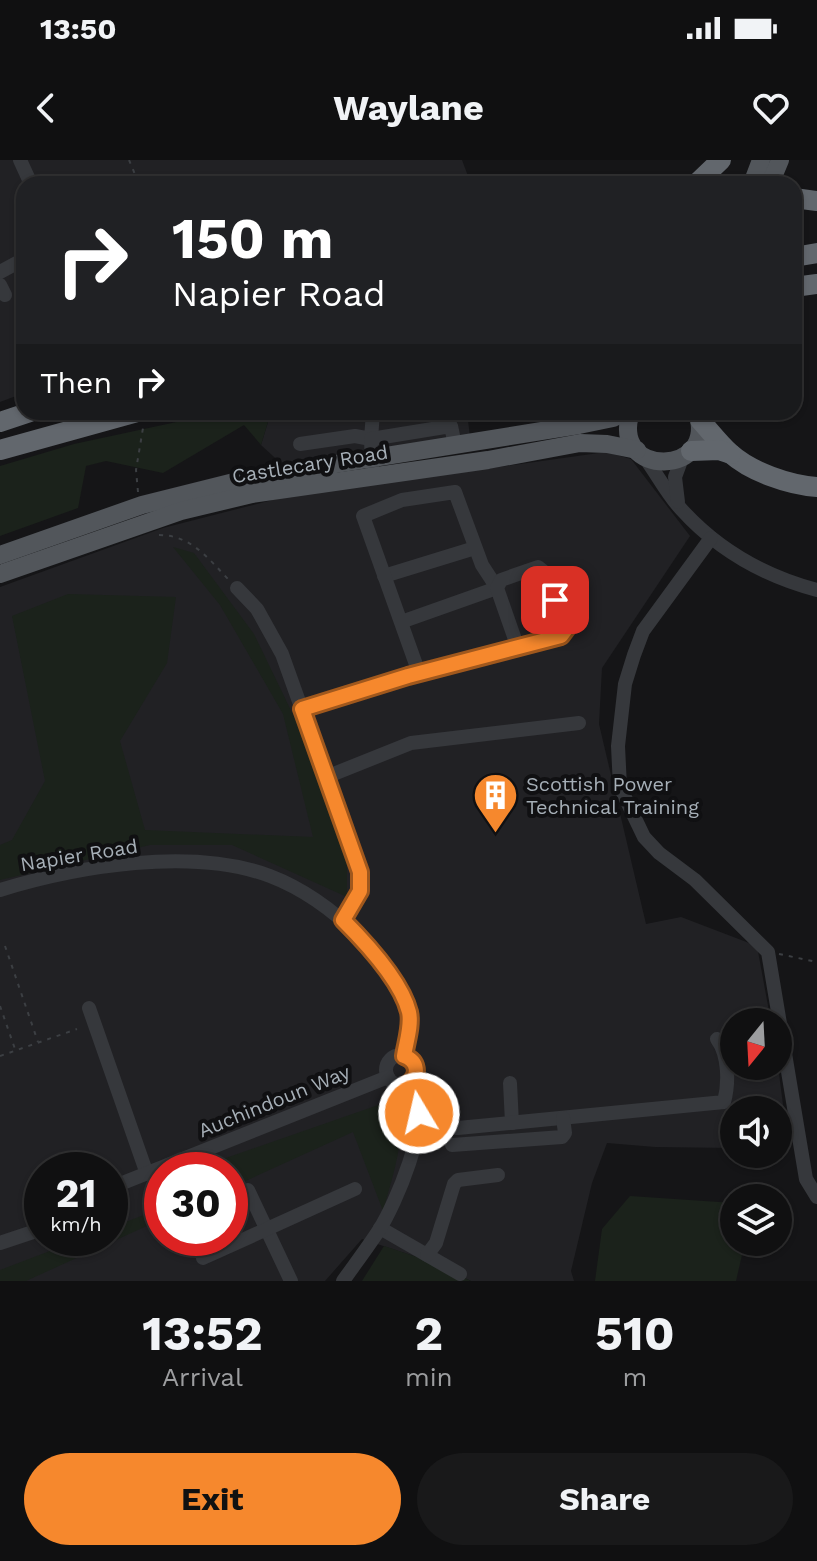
<!DOCTYPE html>
<html lang="en">
<head>
<meta charset="utf-8">
<style>
  :root { --surface:#101011; --page:#19191a; --text:#f1f3f6; --muted:#9c9d9f; --line:#303031; --accent:#f6882d }
  body { margin:0; font-family:"Work Sans",sans-serif; background:var(--page); color:var(--text); height:100vh; display:flex; flex-direction:column; font-size:30px; white-space:nowrap }
  * { box-sizing:border-box; margin:0 }
  p { font-size:26px; color:var(--muted) }
  .icon { flex:none; width:44px; height:44px; fill:none; stroke:currentColor; stroke-width:2; stroke-linecap:round; stroke-linejoin:round }
  .map { position:relative; height:1121px; overflow:hidden }
  .panel { display:flex; flex-direction:column; background:var(--surface); flex:1 }
  .panel>* { flex:none }
  .hud { position:absolute; left:16px; top:16px; width:786px; height:244px; border-radius:24px; box-shadow:0 2px 6px #0004,0 0 0 2px var(--line); background:#202124; color:#fff; overflow:hidden }
  .needle { width:52px; rotate:198deg }
  .fabs { position:absolute; left:720px; top:848px; display:grid; gap:16px }
  .fabs a { display:grid; place-items:center; width:72px; height:72px; border-radius:50%; background:var(--surface); box-shadow:0 2px 6px #0004,0 0 0 2px var(--line); font-size:40px }
  .speed { position:absolute; left:24px; top:992px; display:flex; gap:16px; font-size:40px; font-weight:700; text-align:center }
  .speed>* { display:grid; place-content:center; width:104px; height:104px; border-radius:50%; background:var(--surface); box-shadow:0 2px 6px #0004,0 0 0 2px var(--line); line-height:1 }
  .speed small { font-size:20px; font-weight:400 }
  .speed .limit { border:12px solid #d22; background:#fff; color:#111 }
  .pin { position:absolute; display:grid; place-items:center; width:68px; height:68px; color:#fff; margin:-34px; border-radius:16px; box-shadow:0 4px 12px #0006 }
  .me { position:absolute; width:88px; margin:-44px; rotate:351deg; stroke-linejoin:round; filter:drop-shadow(0 0 6px #0008) }
  .turn { display:flex; align-items:center; gap:28px; height:168px; padding:0 24px; font-size:36px }
  .turn .icon { width:104px; height:104px; stroke-width:2.5 }
  .turn b { display:block; font-size:56px; line-height:68px }
  .then { display:flex; align-items:center; height:76px; padding:0 24px; background:#0003; gap:16px; font-size:30px }
  .eta { display:flex; justify-content:space-evenly; align-items:center; height:136px; text-align:center }
  .eta b { font-size:48px; font-weight:700; line-height:56px }
  .primary-button { display:flex; gap:16px; margin-top:auto; padding:16px 24px }
  .primary-button a { flex:1; height:92px; border-radius:48px; background:var(--accent); color:#111; font-size:32px; font-weight:700; line-height:92px; text-align:center }
  .primary-button a+a { background:var(--page); color:var(--text) }
  .status { display:flex; justify-content:space-between; align-items:center; height:56px; padding:0 40px; background:var(--surface); direction:ltr }
  .status svg { height:22px; fill:currentColor }
  header { display:flex; justify-content:space-between; align-items:center; height:104px; padding:0 24px; background:var(--surface); font-size:36px; font-weight:700 }
  .map>svg:first-child { display:block }
</style>
</head>
<body>
<div class="status"><b>13:50</b><svg viewBox="0 0 49 12"><path d="M0 12V9h3v3zM5 12V6h3v6zM10 12V3h3v9zM15 12V0h3v12zM26 1h20v11H26zM47 4h2v5h-2z"/></svg></div>
<header><svg class="icon" aria-label="back" viewBox="0 0 24 24"><path d="M15 5l-7 7 7 7"/></svg>Waylane<svg class="icon" aria-label="heart" viewBox="0 0 24 24"><path d="M12 20l-8-8c-3-5 5-10 8-4 3-6 11-1 8 4z"/></svg></header>
<div class="map">
<svg width="817" height="1121" viewBox="0 0 817 1121">
  <rect width="100%" height="100%" fill="#151517"/>
  <g fill="#212124" fill-rule="evenodd">
    <path d="M0,0h462l9,24h-447v209l-24,9z"/>
    <path d="M271,252h196l3,25 -185,30 -24,-22z"/>
    <path d="M606,292l25,7 59,77 -88,132 -3,56 47,200 35,-7 76,29 14,76h-37v44h44l7,54 -7,6v-16h-44v38l-79,-1 -48,-4 -15,40 -21,88 3,10h-103l-42,-20 -67,-22 -37,42h-325v-694l163,-59 121,-31zM42,1010h68v68h-68zM162,1010h68v68h-68z"/>
  </g>
  <g fill="#1b221b">
    <path d="M223,252h48l-10,33 -17,-20 -81,48 -57,-12 -20,5 -8,42 -78,28v-70l74,-22z"/>
    <path d="M173,387l21,6 60,81 44,91 49,138v34l-115,-52h-82l-150,35v-35l12,-5 33,-59 -33,-165 56,-22 108,3 -9,66 -47,78 25,89 168,7 -30,-123 -63,-109z"/>
    <path d="M399,941c7,38 -6,74 -16,110l-30,-79 -123,56v-18h-39l193,-67z"/>
    <path d="M630,1036l104,7v39h11l-9,39h-141l7,-52z"/>
    <path d="M162,1048v11l-136,62h-26v-11l84,-32h26v-10z"/>
    <path d="M384,1086l45,15 42,20h-109z"/>
  </g>
  <g fill="none" stroke-linecap="round" stroke-linejoin="round">
    <g stroke="#3c3f43" stroke-width="2" stroke-dasharray="4 6" stroke-linecap="butt">
      <path d="M129,0l10,24"/>
      <path d="M537,256l10,-4"/>
      <path d="M138,332l-2,-22 7,-42"/>
      <path d="M159,375c31,0 48,22 69,44"/>
      <path d="M5,786l33,96"/>
      <path d="M779,794l38,8"/>
      <path d="M0,846l15,43"/>
      <path d="M0,896l77,-27"/>
    </g>
    <g stroke="#36383c" stroke-width="14">
      <path d="M20,0l11,24"/>
      <path d="M0,112l24,-13"/>
      <path d="M0,125l5,10"/>
      <path d="M300,284l55,-8 16,3 2,-27"/>
      <path d="M645,298c12,16 22,36 36,51 37,41 83,67 136,81"/>
      <path d="M372,307l-1,-28 80,-13 4,19"/>
      <path d="M678,342l-3,-25 7,-19"/>
      <path d="M711,378l-68,93 -9,24 -9,29 -7,62 2,41 24,50 15,16 36,27 73,72 38,227 11,18"/>
      <path d="M384,416l91,-28"/>
      <path d="M237,428l20,21 25,45 78,218v19l-17,29"/>
      <path d="M401,462l96,-34 -15,-23 -27,-73 -53,8 -39,16 56,157"/>
      <path d="M302,549l106,-33 11,-3 142,-37 6,-8 -24,-57 -5,-4 -37,13 -4,8 21,60"/>
      <path d="M326,617l85,-34 168,-20"/>
      <path d="M0,730c78,-24 192,-43 270,-14 34,13 64,35 90,61 17,17 44,52 49,76 2,13 -3,30 -5,43"/>
      <path d="M89,848l58,166"/>
      <circle cx="401" cy="910" r="15"/>
      <path d="M510,923l2,40"/>
      <path d="M417,967l41,1 266,-26c5,-18 5,-47 -7,-63"/>
      <path d="M452,985l110,-8 3,-4 -2,-15"/>
      <path d="M110,1028l278,-111"/>
      <path d="M248,1030l43,91"/>
      <path d="M380,1068l80,46"/>
      <path d="M0,1083l42,-14"/>
      <path d="M427,1095l9,-12 18,-59 4,-4 40,-5"/>
      <path d="M203,1098l152,-69"/>
      <path d="M343,1121c12,-17 25,-34 36,-51 17,-27 51,-106 37,-137 -1,-2 -7,-8 -8,-9"/>
    </g>
    <g stroke="#52565b" stroke-width="18">
      <path d="M752,24l9,-24"/>
      <path d="M770,24l10,-24"/>
      <path d="M631,252c-22,67 88,65 66,0"/>
      <path d="M0,395l142,-50 112,-28 325,-52 34,-7 12,-6"/>
      <path d="M0,414l181,-63 71,-17 236,-34 92,-17 27,1 30,6"/>
    </g>
    <g stroke="#62676d" stroke-width="20">
      <path d="M696,24l25,-24"/>
      <path d="M724,24h9"/>
      <path d="M794,38l23,3"/>
      <path d="M794,97l23,-4"/>
      <path d="M794,127l23,-3"/>
      <path d="M700,260c10,11 19,23 30,33 21,19 59,32 87,34"/>
      <path d="M0,262l30,-10"/>
      <path d="M0,290l137,-38"/>
      <path d="M691,291l28,-1 12,4"/>
    </g>
  </g>
  <g fill="none" stroke-linecap="round" stroke-linejoin="round">
    <defs>
      <path id="route" d="M419,953l-3,-20 -8,-9c12,-9 10,-23 -4,-28 2,-13 8,-31 5,-44 -8,-32 -44,-70 -66,-92l17,-29v-19l-58,-163 106,-33 153,-40 6,-8 -12,-28"/>
    </defs>
    <use href="#route" stroke="#a0581d" stroke-width="20"/>
    <use href="#route" stroke="#f6882d" stroke-width="14"/>
  </g>
  <defs>
    <symbol id="building-pin" viewBox="-11 -11 22 30"><path d="M0 17L-7.5 6A9.5 9.5 0 1 1 7.5 6Z" fill="#f6882d" stroke="#101012"/><path d="M-4-6H4V6H1V3H-1V6H-4ZM-2.5-4.3h1.7v1.8h-1.7ZM.8-4.3h1.7v1.8H.8ZM-2.5-1h1.7V.8h-1.7ZM.8-1h1.7V.8H.8Z" fill="#fff"/></symbol>
  </defs>
  <g fill-rule="evenodd">
    <use href="#building-pin" x="470" y="610" width="51" height="69"/>
  </g>
  <g text-anchor="middle" stroke-width="8" stroke-linejoin="round" paint-order="stroke">
    <g font-size="20" fill="#a6afb7" stroke="#101012">
      <text transform="translate(310 304) rotate(-9)" y="7">Castlecary Road</text>
      <text transform="translate(79 695) rotate(-9)" y="7">Napier Road</text>
      <text transform="translate(274 941) rotate(-22)" y="7">Auchindoun Way</text>
    </g>
    <g font-size="20" fill="#a6afb7" stroke="#101012" text-anchor="start">
      <text x="526" y="631">Scottish Power<tspan x="526" dy="23">Technical Training</tspan></text>
    </g>
  </g>
</svg>
<div class="fabs">
<a><svg class="needle" viewBox="-14 -14 28 28"><path d="M0-13l5 13h-10z" fill="#e53935"/><path d="M0 13l5-13h-10z" fill="#9c9d9f"/></svg></a>
<a><svg class="icon" aria-label="sound" viewBox="0 0 24 24"><path d="M4 9h4l5-4v14l-5-4H4zM17 9q2 3 0 6"/></svg></a>
<a><svg class="icon" aria-label="layers" viewBox="0 0 24 24"><path d="M12 4l9 5-9 5-9-5zM3 14l9 5 9-5"/></svg></a>
</div>
<div class="speed"><div>21<small>km/h</small></div><div class="limit">30</div></div>
<div class="pin" style="left:555px;top:440px;background:#d93025"><svg class="icon" aria-label="arrive" viewBox="0 0 24 24"><path d="M6 21V4h12l-3 4 3 4H6"/></svg></div>
<svg class="me" style="left:419px;top:953px" viewBox="-20 -20 40 40"><circle r="17" fill="#f6882d" stroke="#fff" stroke-width="3"/><path d="M0-11L8 9 0 5-8 9z" fill="#fff"/></svg>
<div class="hud">
<div class="turn"><svg class="icon" aria-label="right" viewBox="0 0 24 24"><path d="M7 20v-9h11M14 6l5 5-5 5"/></svg><div><b>150 m</b>Napier Road</div></div>
<div class="then">Then<svg class="icon" aria-label="right" viewBox="0 0 24 24"><path d="M7 20v-9h11M14 6l5 5-5 5"/></svg></div>
</div>
</div>
<section class="panel">
<div class="eta">
<div><b>13:52</b><p>Arrival</p></div>
<div><b>2</b><p>min</p></div>
<div><b>510</b><p>m</p></div>
</div>
<div class="primary-button"><a>Exit</a><a>Share</a></div>
</section>
</body>
</html>
